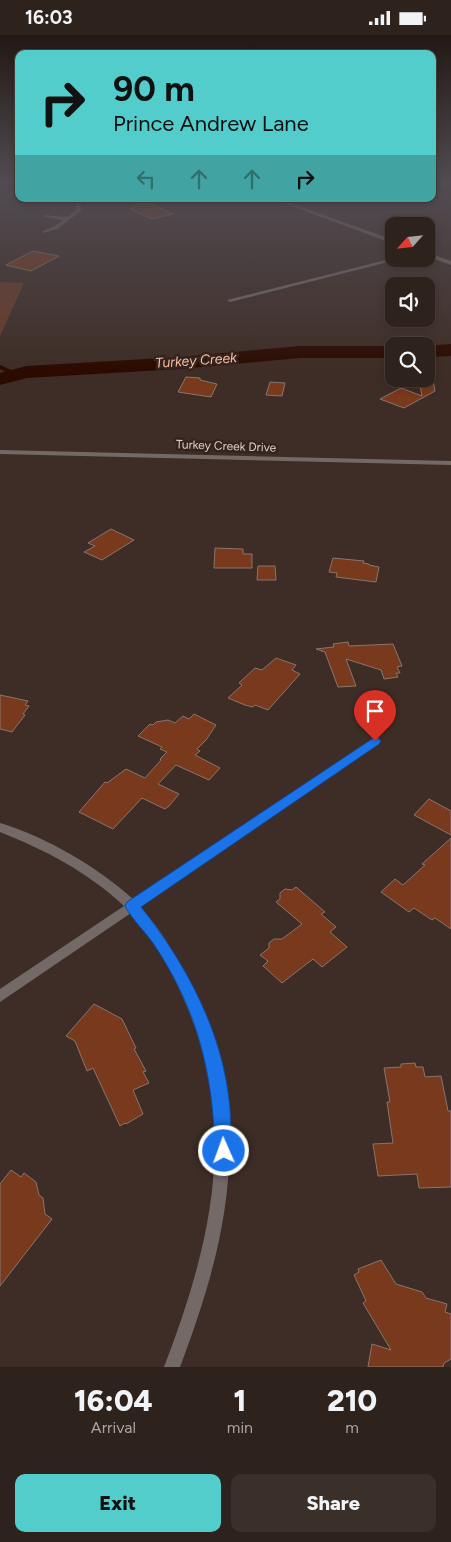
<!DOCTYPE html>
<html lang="en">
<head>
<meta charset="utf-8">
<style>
  :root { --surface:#2e221c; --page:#3a2f29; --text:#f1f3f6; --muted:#a7a4a3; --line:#493f3b; --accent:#52cdcc }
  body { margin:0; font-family:Figtree,sans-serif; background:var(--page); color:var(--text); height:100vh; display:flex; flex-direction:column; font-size:19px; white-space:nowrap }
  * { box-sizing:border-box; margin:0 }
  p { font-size:16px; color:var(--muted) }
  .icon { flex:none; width:28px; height:28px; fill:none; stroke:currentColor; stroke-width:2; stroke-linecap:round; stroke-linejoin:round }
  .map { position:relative; height:1332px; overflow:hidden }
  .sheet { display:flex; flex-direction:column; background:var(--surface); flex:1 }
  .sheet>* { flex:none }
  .top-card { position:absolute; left:15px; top:15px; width:421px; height:152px; border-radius:10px; box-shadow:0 2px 8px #0003,0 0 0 1px var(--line); background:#52cdcc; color:#111; overflow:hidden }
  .needle { width:32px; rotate:243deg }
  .tools { position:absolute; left:385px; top:182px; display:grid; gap:10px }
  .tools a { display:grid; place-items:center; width:50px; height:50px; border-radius:10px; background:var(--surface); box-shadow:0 2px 8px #0003,0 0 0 1px var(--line); font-size:25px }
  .pin { position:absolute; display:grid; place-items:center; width:42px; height:42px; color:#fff; margin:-51px -21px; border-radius:50% 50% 50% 0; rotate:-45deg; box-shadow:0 0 5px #0007 }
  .pin .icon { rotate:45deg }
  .me { position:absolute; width:55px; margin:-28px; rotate:358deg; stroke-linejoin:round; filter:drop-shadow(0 0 4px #0008) }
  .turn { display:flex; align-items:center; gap:18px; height:105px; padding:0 15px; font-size:22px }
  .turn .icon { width:65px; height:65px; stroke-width:2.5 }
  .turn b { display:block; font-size:35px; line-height:42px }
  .lanes { display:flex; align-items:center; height:48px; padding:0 15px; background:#0003; justify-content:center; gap:25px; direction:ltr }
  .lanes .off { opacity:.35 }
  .eta { display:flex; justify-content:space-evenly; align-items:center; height:85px; text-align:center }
  .eta b { font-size:30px; font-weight:800; line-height:35px }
  .primary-button { display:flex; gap:10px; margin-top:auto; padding:10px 15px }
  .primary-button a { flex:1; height:58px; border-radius:10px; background:var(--accent); color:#111; font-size:20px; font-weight:800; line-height:58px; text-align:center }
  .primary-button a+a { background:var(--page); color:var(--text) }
  .status { display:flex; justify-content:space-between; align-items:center; height:35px; padding:0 25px; background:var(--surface); direction:ltr }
  .status svg { height:14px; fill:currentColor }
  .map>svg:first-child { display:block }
</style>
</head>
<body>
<div class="status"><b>16:03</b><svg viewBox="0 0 49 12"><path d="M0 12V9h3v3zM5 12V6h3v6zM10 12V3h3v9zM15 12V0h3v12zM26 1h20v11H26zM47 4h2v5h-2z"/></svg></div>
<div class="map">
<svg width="451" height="1332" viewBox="0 0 451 1332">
  <rect width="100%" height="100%" fill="#3e2d26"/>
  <path fill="#673b28" d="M0,247l24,1 -24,53z"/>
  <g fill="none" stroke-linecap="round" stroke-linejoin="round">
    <path stroke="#2b0b00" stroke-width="2.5" d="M432,155h19"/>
    <path stroke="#2b0b00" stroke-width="4" d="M0,332l18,8"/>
    <g fill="#2b0b00" fill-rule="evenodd">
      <path d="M451,309v12l-25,1v-11h-3z"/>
      <path d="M300,311h94v12h-94l-120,11 -153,9 -27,7v-12l27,-7 153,-9z"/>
    </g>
  </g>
  <g fill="#78391c" stroke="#89756d">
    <path d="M142,165l31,14 -21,5 -22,-10z"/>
    <path d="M33,216l26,5 -28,15 -25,-6z"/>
    <path d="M186,342l14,1v2l17,4 -6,13 -33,-5z"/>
    <path d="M419,345h14l2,11 -31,17 -24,-9 21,-11 21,8z"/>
    <path d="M270,347l15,1 -3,13 -16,-1z"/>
    <path d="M111,494l23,11 -32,20 -18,-8 11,-6 -7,-3z"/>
    <path d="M215,513l28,1v5h9v14h-38z"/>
    <path d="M333,523l31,3 -1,2 6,1v1l10,2 -3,15 -40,-5 1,-4 -8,-1z"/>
    <path d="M258,531h17l1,14h-19z"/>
    <path d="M348,607l1,4 44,-2 9,22 -5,1 3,6h-4l2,4 -14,2 -3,-9 -35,-11 10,27 -18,1 -13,-35 -9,-3 18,-2 -1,-3z"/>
    <path d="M276,623l20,7 -4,5 8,4 -32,36 -13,-5 -2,2 -8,-2 -17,-7 14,-13 -3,-2 16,-15 7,2z"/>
    <path d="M0,660l28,6 -3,4 4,1 -6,8 2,1 -13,17 -12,-3z"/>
    <path d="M194,679l22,11 -10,15 -9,9 3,2 -5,4 25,13 -11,12 -33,-15 -18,19 21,10 -10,12 -4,3 -23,-11 -29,31 -34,-17 26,-30 2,1 19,-14 19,9 16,-18 -1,-1 7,-7 -7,-3 2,-2 -24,-11 12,-12 3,1 3,-3 12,-2 7,3 8,-7 6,3z"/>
    <path d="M429,764l22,12v24l-37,-20z"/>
    <path d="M451,803v91l-16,-11 -3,2 -18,-12 -5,4 -28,-20 14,-13 8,6 22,-20 -3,-1z"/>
    <path d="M296,852l29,25 -4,2 15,13 -6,5 17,15 -25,20 -9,-8 -31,24 -19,-17 5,-5 -8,-6 9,-7v-5l5,-4h8l20,-15 -26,-22 4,-3v-6l5,-4 7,1z"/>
    <path d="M94,969l28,15 14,29 -2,1 12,22 -3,1 6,11 -16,7 10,24 -17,10 -1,-1 -5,3 -27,-58 -6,3 -12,-30 -9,-5z"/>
    <path d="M415,1028l1,4h7l2,10 16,-1 7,35h3v76l-32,1 -2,-14 -39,2 -5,-32 20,-1 -6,-41h3l-6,-34 17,-1v-3z"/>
    <path d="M11,1135l10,7 3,-4 12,9 3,13 4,3 2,16 7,5 -52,67v-102z"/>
    <path d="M381,1225l15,24 26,8 4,6 21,6 -2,8 6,2v45l-7,4 -1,4h-75l4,-23 19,6 -28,-47 3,-2 -12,-26 5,-3 -1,-3z"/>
  </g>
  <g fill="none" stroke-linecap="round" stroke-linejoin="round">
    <g fill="#736a67" fill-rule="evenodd">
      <path d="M2,149l17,2v2z"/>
      <path d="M67,164l13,2 1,10 -24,18 -14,4v-2l10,-4 10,-7 -19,-3v-2l23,2 9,-7v-7z"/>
      <path d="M273,164h6l115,41v4z"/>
      <path d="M426,217l25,9v4l-25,-9z"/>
      <path d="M394,223l6,1 -170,43 -3,-2z"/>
      <path d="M0,415l451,11v4l-451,-11z"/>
      <path d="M375,702l4,1 1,3 -1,3 -239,163c24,25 42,58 56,90 58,129 32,243 -16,370h-16c47,-122 76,-241 20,-367 -13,-31 -30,-62 -53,-87l-131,89v-13l124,-83c-36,-34 -79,-56 -124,-74v-9c47,14 97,44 133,76z"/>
    </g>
  </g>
  <linearGradient id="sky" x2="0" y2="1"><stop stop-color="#221915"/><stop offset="0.44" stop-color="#524c52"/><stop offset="1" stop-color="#524c52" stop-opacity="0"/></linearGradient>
  <rect width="451" height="336" fill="url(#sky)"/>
  <path fill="#1a73e8" stroke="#114b97" d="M375,702l6,4 -2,3 -238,163c46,58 83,127 89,202 1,14 1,28 2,42l-2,6 -6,2 -6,-2 -3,-6c-2,-77 -17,-140 -60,-205 -9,-14 -22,-25 -30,-40l2,-4z"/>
  <g text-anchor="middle" stroke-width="5" stroke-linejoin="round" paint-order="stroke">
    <g font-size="12" fill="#ddd2ce" stroke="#34241d">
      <text transform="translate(226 411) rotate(2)" y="4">Turkey Creek Drive</text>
    </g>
    <g font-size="14" font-style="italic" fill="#f7bca3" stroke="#34241d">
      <text transform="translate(196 325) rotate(-4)" y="5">Turkey Creek</text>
    </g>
  </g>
</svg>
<div class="tools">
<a><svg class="needle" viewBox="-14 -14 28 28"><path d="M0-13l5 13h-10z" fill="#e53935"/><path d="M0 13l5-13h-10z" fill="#a7a4a3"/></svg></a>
<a><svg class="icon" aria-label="sound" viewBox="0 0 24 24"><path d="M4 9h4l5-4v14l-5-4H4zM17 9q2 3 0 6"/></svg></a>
<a><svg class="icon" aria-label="search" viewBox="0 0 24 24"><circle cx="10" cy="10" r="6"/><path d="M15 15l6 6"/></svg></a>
</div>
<div class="pin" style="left:375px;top:706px;background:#d93025"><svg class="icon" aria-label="arrive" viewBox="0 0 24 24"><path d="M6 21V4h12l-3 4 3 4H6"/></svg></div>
<svg class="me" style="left:224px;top:1116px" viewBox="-20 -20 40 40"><circle r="17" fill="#1a73e8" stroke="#fff" stroke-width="3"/><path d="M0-11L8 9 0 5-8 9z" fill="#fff"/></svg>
<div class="top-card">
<div class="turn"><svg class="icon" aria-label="right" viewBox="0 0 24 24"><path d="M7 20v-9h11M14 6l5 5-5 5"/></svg><div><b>90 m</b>Prince Andrew Lane</div></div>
<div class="lanes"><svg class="icon off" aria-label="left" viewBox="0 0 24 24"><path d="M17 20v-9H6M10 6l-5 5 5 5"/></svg><svg class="icon off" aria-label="ahead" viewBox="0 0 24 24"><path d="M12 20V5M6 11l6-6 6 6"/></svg><svg class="icon off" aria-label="ahead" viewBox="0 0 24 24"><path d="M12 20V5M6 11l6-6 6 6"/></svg><svg class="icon" aria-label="right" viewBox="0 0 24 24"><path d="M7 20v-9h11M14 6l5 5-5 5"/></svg></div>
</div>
</div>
<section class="sheet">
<div class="eta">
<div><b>16:04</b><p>Arrival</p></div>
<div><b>1</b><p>min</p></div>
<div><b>210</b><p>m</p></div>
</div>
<div class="primary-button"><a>Exit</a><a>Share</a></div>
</section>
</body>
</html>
